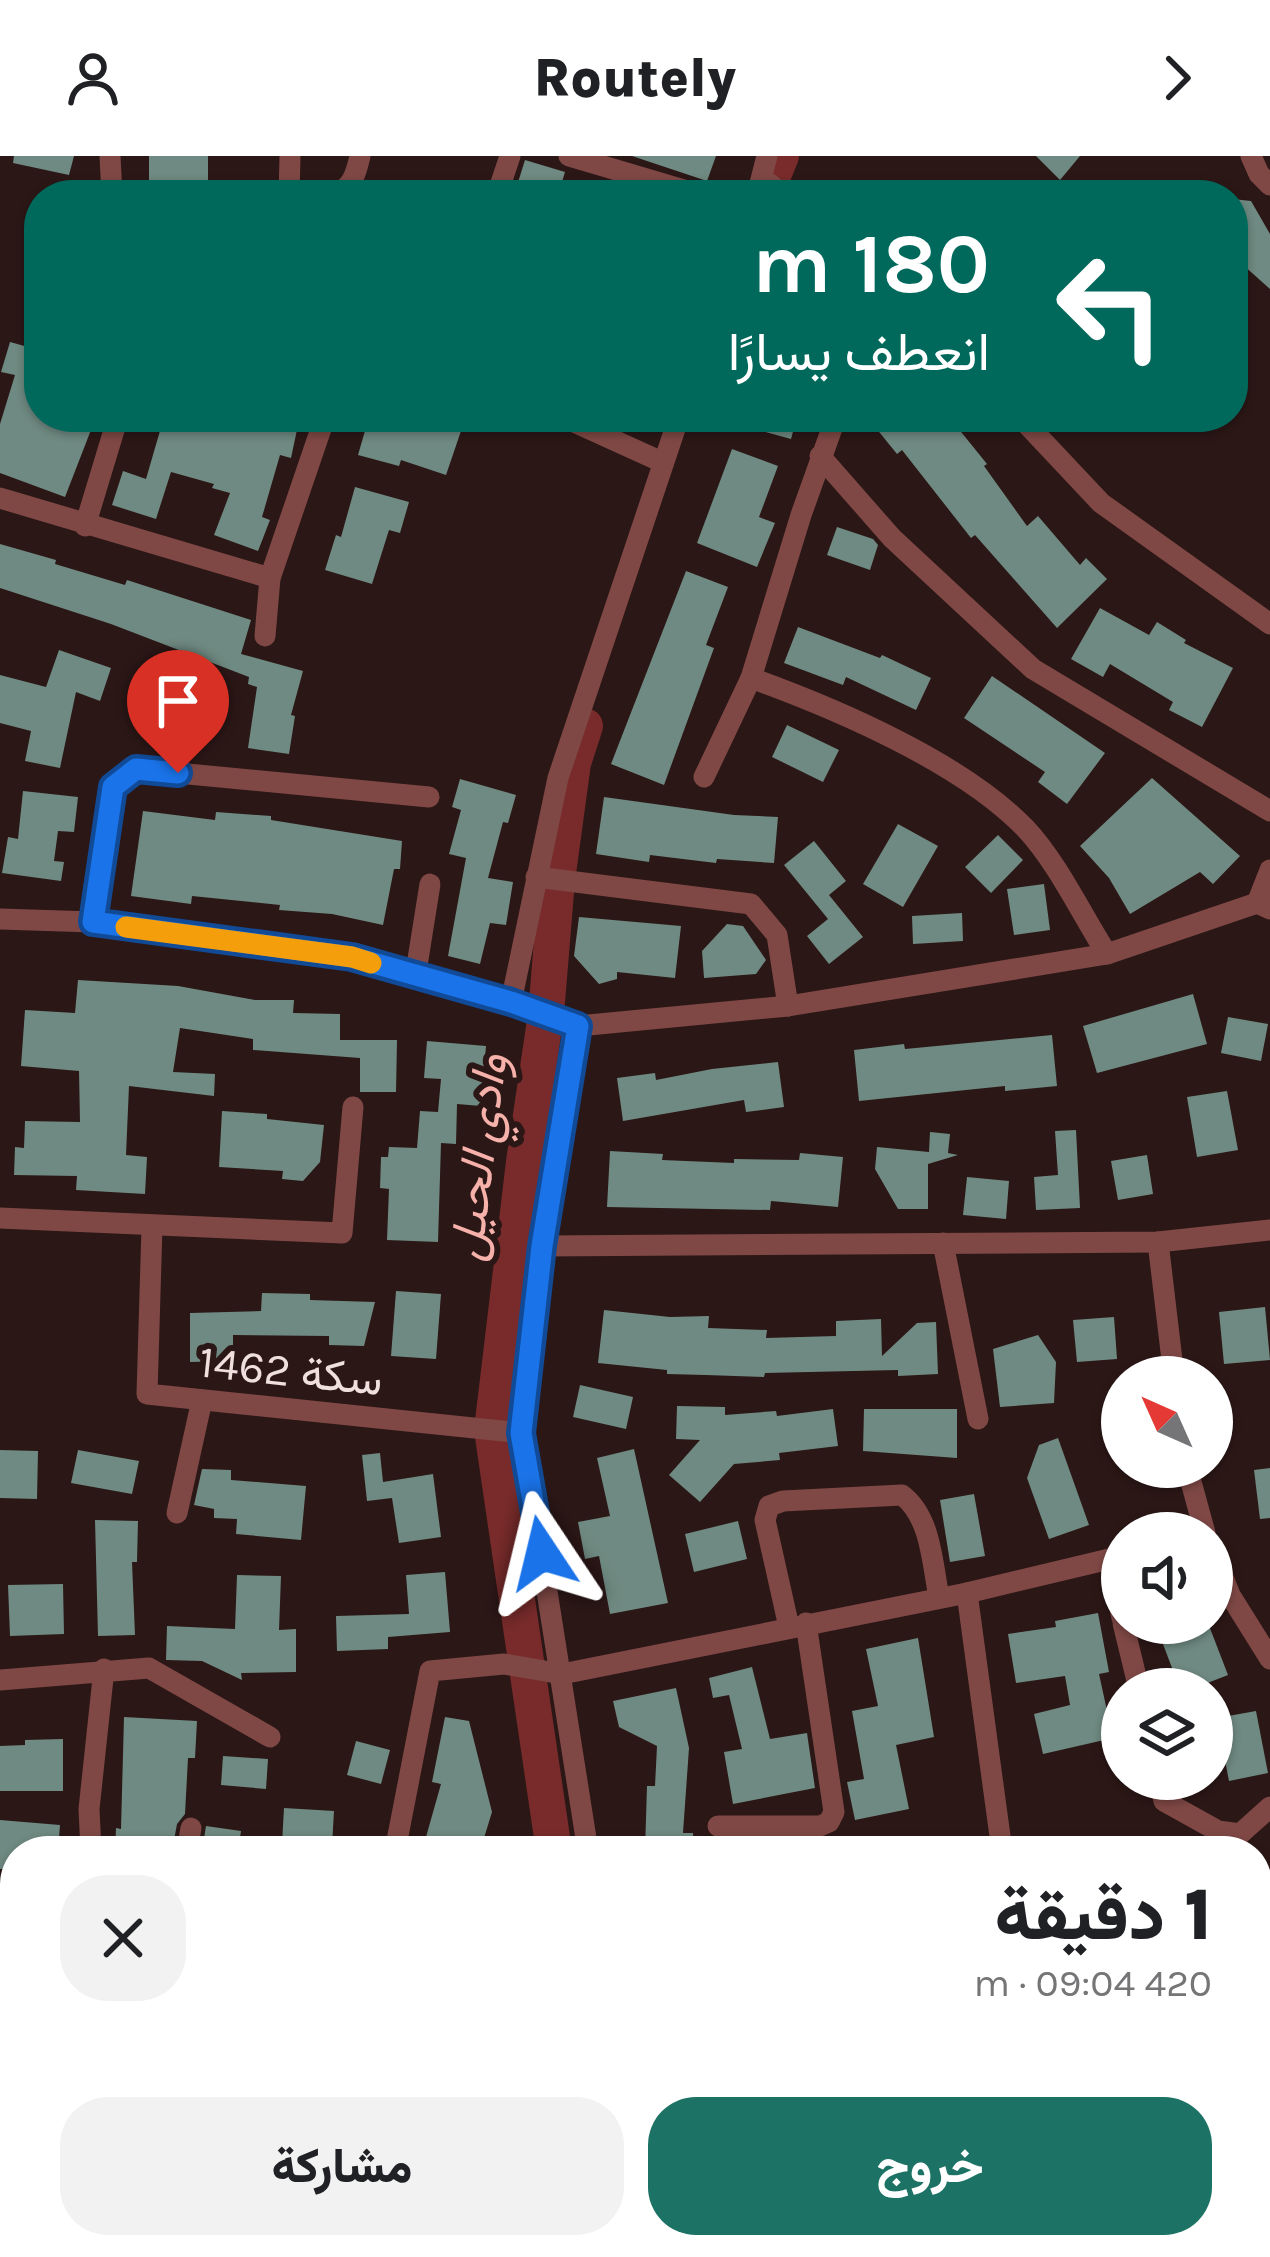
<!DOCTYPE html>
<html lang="ar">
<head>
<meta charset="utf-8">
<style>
  :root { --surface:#fff; --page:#f2f2f2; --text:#202124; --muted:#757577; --accent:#1c7264 }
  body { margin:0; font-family:Karla,Vazirmatn,sans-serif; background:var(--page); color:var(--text); direction:rtl; height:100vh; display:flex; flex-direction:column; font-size:45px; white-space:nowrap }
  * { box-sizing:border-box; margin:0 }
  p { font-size:39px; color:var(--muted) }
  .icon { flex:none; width:66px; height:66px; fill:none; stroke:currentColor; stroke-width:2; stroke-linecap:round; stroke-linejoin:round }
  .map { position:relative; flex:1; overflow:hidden; direction:ltr }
  .details { position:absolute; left:0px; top:1680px; width:1272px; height:423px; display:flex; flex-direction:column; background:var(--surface); border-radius:48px 48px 0 0; box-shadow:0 3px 9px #0004; direction:rtl }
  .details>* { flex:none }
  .top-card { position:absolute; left:24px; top:24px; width:1224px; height:252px; border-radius:48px; box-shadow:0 3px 9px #0004; direction:rtl; background:#00695c; color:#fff; overflow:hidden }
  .needle { width:78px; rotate:315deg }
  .controls { position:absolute; left:1101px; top:1200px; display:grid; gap:24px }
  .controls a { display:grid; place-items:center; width:132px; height:132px; border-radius:50%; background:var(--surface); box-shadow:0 3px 9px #0004; font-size:60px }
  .pin { position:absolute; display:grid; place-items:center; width:102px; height:102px; color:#fff; margin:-123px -51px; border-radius:50% 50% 50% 0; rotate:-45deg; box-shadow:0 0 12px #0007 }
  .pin .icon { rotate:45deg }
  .me { position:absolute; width:132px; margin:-66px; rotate:350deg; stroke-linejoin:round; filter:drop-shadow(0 0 9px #0008) }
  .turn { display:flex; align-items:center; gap:42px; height:252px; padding:0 60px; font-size:54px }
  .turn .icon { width:156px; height:156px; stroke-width:2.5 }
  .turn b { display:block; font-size:84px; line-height:102px }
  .round { display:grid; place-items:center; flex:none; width:126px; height:126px; border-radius:48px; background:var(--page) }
  .summary { display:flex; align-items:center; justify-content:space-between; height:204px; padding:0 60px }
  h1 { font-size:72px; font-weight:800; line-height:90px }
  .button { display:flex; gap:24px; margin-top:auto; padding:24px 60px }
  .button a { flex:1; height:138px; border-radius:48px; background:var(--accent); color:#fff; font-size:48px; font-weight:800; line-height:138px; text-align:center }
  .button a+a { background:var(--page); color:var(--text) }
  header { display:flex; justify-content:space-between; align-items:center; height:156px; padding:0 60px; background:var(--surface); font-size:54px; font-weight:800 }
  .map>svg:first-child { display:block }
</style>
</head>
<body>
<header><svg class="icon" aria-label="forward" viewBox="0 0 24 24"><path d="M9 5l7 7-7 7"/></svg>Routely<svg class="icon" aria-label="person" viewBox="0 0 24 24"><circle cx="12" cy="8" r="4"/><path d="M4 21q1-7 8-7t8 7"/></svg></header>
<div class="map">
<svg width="1270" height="2101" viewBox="0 0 1270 2101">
  <rect width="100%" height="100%" fill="#2b1716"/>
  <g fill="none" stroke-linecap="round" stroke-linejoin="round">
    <g stroke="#782b2a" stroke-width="36">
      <path d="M765,39l16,-39"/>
      <path d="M554,1695l-62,-421 32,-268 22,-148 11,-134 16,-117 12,-37"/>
      <path d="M576,2101v-13"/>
    </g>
  </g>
  <g fill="#6f8a82">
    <path d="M14,0h60l-5,19 -56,-12z"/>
    <path d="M149,0h59v25l-59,-1z"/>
    <path d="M632,0h84l-9,25z"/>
    <path d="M1036,0h44l-20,24z"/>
    <path d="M525,4l40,12 -7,23h-44z"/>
    <path d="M1233,43l18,2 19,33v55l-37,-33z"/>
    <path d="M10,186l29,8v67h57l-31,80 -65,-24v-49l15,-49 -14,-3z"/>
    <path d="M164,261h97l37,8 -7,33 -11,-3 -18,62 8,3 -12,31 -44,-16 16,-42 -18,-5 2,-4 -43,-12 -15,47 -44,-14 11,-34 23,8z"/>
    <path d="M369,261h49l43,14 -15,44 -45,-15 -2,6 -41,-11z"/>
    <path d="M731,261h66l-6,22 -61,-17z"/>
    <path d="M867,261h82l38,47 -3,2 43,60 11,-10 42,49 6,-7 21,21 -50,49 -82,-93 -4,3 -69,-88 -5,4z"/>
    <path d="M732,293l46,17 -19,51 16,6 -18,44 -60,-24z"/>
    <path d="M355,331l54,15 -9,31 -11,-3 -17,54 -47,-14 11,-35 5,2z"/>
    <path d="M837,371l36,12 5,6 -8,25 -43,-15z"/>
    <path d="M0,388l56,16 -1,4 70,21 2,-5 124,40 -10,34 62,17 -12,44 4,1 -6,38 -41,-6 9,-61 -9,-3 1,-7 -138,-53 -111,-36z"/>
    <path d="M686,415l42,16 -22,58 8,3 -50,137 -53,-21z"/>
    <path d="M1100,452l49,27 8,-13 29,18 -2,3 49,25 -31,59 -33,-17 4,-8 -63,-38 -7,13 -32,-18z"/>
    <path d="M798,471l82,31 2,-3 49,23 -15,32 -70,-33 -3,8 -59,-22z"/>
    <path d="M59,494l52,18 -11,33 -24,-9 -16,76 -35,-7 6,-30 -31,-8v-48l46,12z"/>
    <path d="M992,520l113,77 -38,51 -29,-22 7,-10 -81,-54z"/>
    <path d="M151,540l45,10 -7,32 -44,-10z"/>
    <path d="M787,569l52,25 -16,32 -51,-25z"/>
    <path d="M1152,622l88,78 -27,28 -13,-12 -70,42 -21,-36 -29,-32z"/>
    <path d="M460,623l56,16 -8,28 -5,-1 -15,56 25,4 -7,43 -16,-2 -10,41 -32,-8 18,-98 -17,-4 12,-44 -9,-3z"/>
    <path d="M23,635l55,6 -4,35 -16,-1 -4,30 10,1 -3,19 -59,-8 6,-36 10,2z"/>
    <path d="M604,641l130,18 44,2 -4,46 -57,-4 -1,4 -66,-8 -1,7 -53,-8z"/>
    <path d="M143,655l72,9 1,-8 55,4v4l131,21 -2,28h-6l-11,56 -51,-11 -53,-4 1,-5 -88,-9 -1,8 -60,-8z"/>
    <path d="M898,668l40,22 -35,61 -40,-23z"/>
    <path d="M998,679l25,25 -32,33 -26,-26z"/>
    <path d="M814,685l32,40 -17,14 34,42 -34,27 -22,-28 21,-17 -44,-54z"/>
    <path d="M1044,728l6,46 -36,5 -7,-46z"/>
    <path d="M962,757l1,28 -50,3 -1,-28z"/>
    <path d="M579,761l102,9 -6,52 -58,-6v7l-18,5 -25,-28z"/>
    <path d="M727,768l16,2 23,34 -10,14 -52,4 -2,-27z"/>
    <path d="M78,824l100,6 77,14h39l-1,13 47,1v26h57l-1,52h-36v-34l-107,-8v-11l-73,-11 -7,44 42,2 -1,22 -85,-10 -3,69 21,2 -2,37 -69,-4 1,-14 -63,-1 1,-28 9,1 1,-27 55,1 -1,-51 -58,-5 4,-56 50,3z"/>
    <path d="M1193,838l14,50 -110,29 -14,-47z"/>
    <path d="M1228,861l40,7 -7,37 -40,-8z"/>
    <path d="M1052,879l5,51 -52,5v-5l-146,15 -5,-51 50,-6 1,5z"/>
    <path d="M427,885l59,5 -5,60 -24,-2 -1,40 -15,-1 -3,99 -51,-2 2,-51 -9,-1 1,-31h7l1,-10 28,1 3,-37 18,1 3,-33 -17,-1z"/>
    <path d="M778,906l6,45 -38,5 -2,-12 -121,21 -6,-43 38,-5 1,7 56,-11z"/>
    <path d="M1227,935l11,59 -41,7 -10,-60z"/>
    <path d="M222,955l45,3v5l57,6 -4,37 -17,19 -21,-2 1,-8 -64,-4z"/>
    <path d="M1076,974l4,78 -44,2 -2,-33 24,-2 -3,-44z"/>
    <path d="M930,976l20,2 -2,19 10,2 -30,9v45h-30l-23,-40 2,-22 52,5z"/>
    <path d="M610,995l53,3 -1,6 72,3v-4l65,1 1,-7 43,4 -5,50 -67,-6 -1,9 -163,-3z"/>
    <path d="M1147,999l6,39 -35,6 -7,-39z"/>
    <path d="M967,1021l42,4 -3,38 -43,-4z"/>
    <path d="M396,1135l45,3 -5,65 -45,-3z"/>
    <path d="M262,1137l48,1v6l65,2 -11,44 -35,-1v-9l-96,-1v26l-43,1v-49l71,-2z"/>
    <path d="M1265,1151l5,53 -46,4 -5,-52z"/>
    <path d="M604,1154l66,7 39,-1 -1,12 59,2 -1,8 70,-2v-15l45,-2 1,37 35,-33 19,-1 2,52 -40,2v-6l-133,3 -1,4 -58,-2 -39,-1v-4l-69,-7z"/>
    <path d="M1114,1161l3,42 -40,3 -4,-42z"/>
    <path d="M1038,1179l18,27 -2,41 -54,4 -7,-58z"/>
    <path d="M580,1229l53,12 -7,32 -53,-12z"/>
    <path d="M677,1250l48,1v8l51,-4 1,5 56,-7 5,37 -59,7 1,7 -46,4 -34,38 -31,-27 31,-35 -24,-1z"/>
    <path d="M864,1253h93v49l-94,-7z"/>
    <path d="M1058,1282l31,87 -40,14 -22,-61 12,-33z"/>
    <path d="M634,1293l34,154 -58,11 -11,-58 -14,3 -7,-37 32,-6 -13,-58z"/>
    <path d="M0,1294l38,1 -1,48 -37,-1z"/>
    <path d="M78,1294l61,11 -7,33 -61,-11z"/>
    <path d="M380,1297l3,29 50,-8 8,63 -42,6 -7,-45 -25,3 -5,-46z"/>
    <path d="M1270,1312v50l-10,1 -6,-49z"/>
    <path d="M202,1313l29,1v10l75,6 -5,54 -65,-6 1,-15 -23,-1v-9l-20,-4z"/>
    <path d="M974,1338l11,62 -35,6 -10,-62z"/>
    <path d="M95,1364l43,1 -1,41h-5l3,73 -37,1z"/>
    <path d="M738,1365l9,38 -53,13 -9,-38z"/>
    <path d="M445,1416l5,60 -62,5v12l-51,2 -1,-35 73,-2 -3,-39z"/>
    <path d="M237,1419l44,1 -2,54 17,-1v43l-55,1 1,7 -40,-19 -36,-1 1,-34 68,3z"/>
    <path d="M63,1428l1,50 -54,2 -2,-51z"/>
    <path d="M1098,1457l11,59 -10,2 14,64 -70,16 -9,-40 36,-9 -5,-29 -49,7 -8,-49 48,-7 -1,-6z"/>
    <path d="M1155,1467h53l20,52 -36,14h-12z"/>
    <path d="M918,1482l16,99 -38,8 13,64 -54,11 -8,-38 17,-3 -12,-68 26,-5 -12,-57z"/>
    <path d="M752,1511l18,72 37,-6 8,55 -82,16 -9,-52 18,-3 -13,-54 -16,3 -4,-20z"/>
    <path d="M676,1532l13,60 -6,85h10l1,18h-49l2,-65h8l2,-40 -38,-19 -6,-26z"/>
    <path d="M1256,1555l12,62 -39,8 -12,-63z"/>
    <path d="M124,1561l73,4 -2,37h-7l-3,56 -8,10 -5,27h-57l1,-23 5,1z"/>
    <path d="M445,1561l24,4 23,91 -12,39h-31l-25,-7 17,-60 -9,-2z"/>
    <path d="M63,1583v52h-63v-45l25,-1v-5z"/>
    <path d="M356,1585l34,9 -9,34 -34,-9z"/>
    <path d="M223,1600l45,3 -2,30 -45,-4z"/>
    <path d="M284,1652l50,3 -2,35 -50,-2z"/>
    <path d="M0,1664l60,5 -2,26h-43v19l-15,-1z"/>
    <path d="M206,1670l35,5 -3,20h-36z"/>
    <path d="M0,2025l15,1v75l-15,-1z"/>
  </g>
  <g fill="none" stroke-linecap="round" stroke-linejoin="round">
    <g stroke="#7f4845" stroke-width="21">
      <path d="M110,0l2,39"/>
      <path d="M569,0l132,39"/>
      <path d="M1251,0l8,18 11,11"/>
      <path d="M762,22l22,17"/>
      <path d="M289,39l1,-39"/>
      <path d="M333,39c19,-6 23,-21 27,-39"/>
      <path d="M497,39l13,-39"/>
      <path d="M757,39l10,-39"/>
      <path d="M563,261l99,45"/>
      <path d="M1020,261l81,86 169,121"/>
      <path d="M820,300l72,82 141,131 237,142"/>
      <path d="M0,342l270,80"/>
      <path d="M85,370l33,-109"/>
      <path d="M265,480l5,-58 55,-161"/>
      <path d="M751,522c86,31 212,85 275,151 31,33 56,86 81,125"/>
      <path d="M704,621l47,-99 50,-163 35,-98"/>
      <path d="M536,721l215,27 26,31 11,71"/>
      <path d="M1257,747l13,-33"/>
      <path d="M0,763l93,3 259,35 159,45 67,24 210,-20 319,-52 150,-51 13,6"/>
      <path d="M93,766l20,-135 23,-18 293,28"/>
      <path d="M415,822l15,-94"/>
      <path d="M511,846l47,-224 121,-361"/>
      <path d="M578,870l-36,220 -20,187 66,418"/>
      <path d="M0,1062l342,15 11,-126"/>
      <path d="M152,1071l-5,167 375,39"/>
      <path d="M1158,1086l16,135"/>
      <path d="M943,1087l35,176"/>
      <path d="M542,1090l616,-4 112,-12"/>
      <path d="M1187,1311l18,66"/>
      <path d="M177,1357l25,-113"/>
      <path d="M1212,1394l18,45 40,64"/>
      <path d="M1109,1403l13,59"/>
      <path d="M967,1437l35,258"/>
      <path d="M1123,1467l16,66"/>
      <path d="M789,1471l-24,-107 4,-14 14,-5 119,-6c29,22 30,67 37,102"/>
      <path d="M0,1524l149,-12 121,69"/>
      <path d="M1159,1623l5,22 54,30 22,3 30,-27"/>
      <path d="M718,1670h102l9,-4 5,-10 -28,-189"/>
      <path d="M91,1695l-2,-42 15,-140"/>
      <path d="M187,1695l4,-23"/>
      <path d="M395,1695l35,-180 74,-7 58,10 405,-81 155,-37"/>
      <path d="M0,1764l15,4"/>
      <path d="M1257,1969l13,5"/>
      <path d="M0,1979l15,3"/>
      <path d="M426,2088l5,13"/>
      <path d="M655,2088l3,13"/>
      <path d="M807,2088l28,13"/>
    </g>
  </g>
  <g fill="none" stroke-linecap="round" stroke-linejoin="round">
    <defs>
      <path id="route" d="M178,617l-42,-4 -23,18 -20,135 259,35 159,45 67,24 -36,220 -21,187 21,120"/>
    </defs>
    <use href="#route" stroke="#114b97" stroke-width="30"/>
    <use href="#route" stroke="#1a73e8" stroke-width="21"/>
    <path stroke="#f59e0b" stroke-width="21" d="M126,771l226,30 19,6"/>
  </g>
  <g text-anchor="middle" stroke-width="12" stroke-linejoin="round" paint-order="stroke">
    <g font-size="45" fill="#efe0de" stroke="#2b1716">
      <text transform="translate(291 1214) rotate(6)" y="16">سكة 1462</text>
    </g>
    <g font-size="48" font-style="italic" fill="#f7b1ab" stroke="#2b1716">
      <text transform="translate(477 1001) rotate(-83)" y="17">وادي الحيل</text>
    </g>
  </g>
</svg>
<div class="controls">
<a><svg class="needle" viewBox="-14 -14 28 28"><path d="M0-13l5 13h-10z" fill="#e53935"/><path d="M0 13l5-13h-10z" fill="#757577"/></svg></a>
<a><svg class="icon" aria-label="sound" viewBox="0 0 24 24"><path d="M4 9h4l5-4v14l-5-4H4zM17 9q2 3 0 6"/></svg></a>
<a><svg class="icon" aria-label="layers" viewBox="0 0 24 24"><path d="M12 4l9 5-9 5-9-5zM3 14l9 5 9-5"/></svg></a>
</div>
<div class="pin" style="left:178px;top:617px;background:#d93025"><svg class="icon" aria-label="arrive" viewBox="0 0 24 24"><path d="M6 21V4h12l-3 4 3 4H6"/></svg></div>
<svg class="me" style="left:542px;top:1397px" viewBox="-20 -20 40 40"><path d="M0-17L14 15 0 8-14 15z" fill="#1a73e8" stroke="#fff" stroke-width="4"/></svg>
<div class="top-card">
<div class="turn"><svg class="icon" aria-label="left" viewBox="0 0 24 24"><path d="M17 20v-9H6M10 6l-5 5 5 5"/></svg><div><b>180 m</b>انعطف يسارًا</div></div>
</div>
<section class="details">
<div class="summary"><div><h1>1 دقيقة</h1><p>420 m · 09:04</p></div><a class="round"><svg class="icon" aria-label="close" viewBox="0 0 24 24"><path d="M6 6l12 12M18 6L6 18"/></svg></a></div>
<div class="button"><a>خروج</a><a>مشاركة</a></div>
</section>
</div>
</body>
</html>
